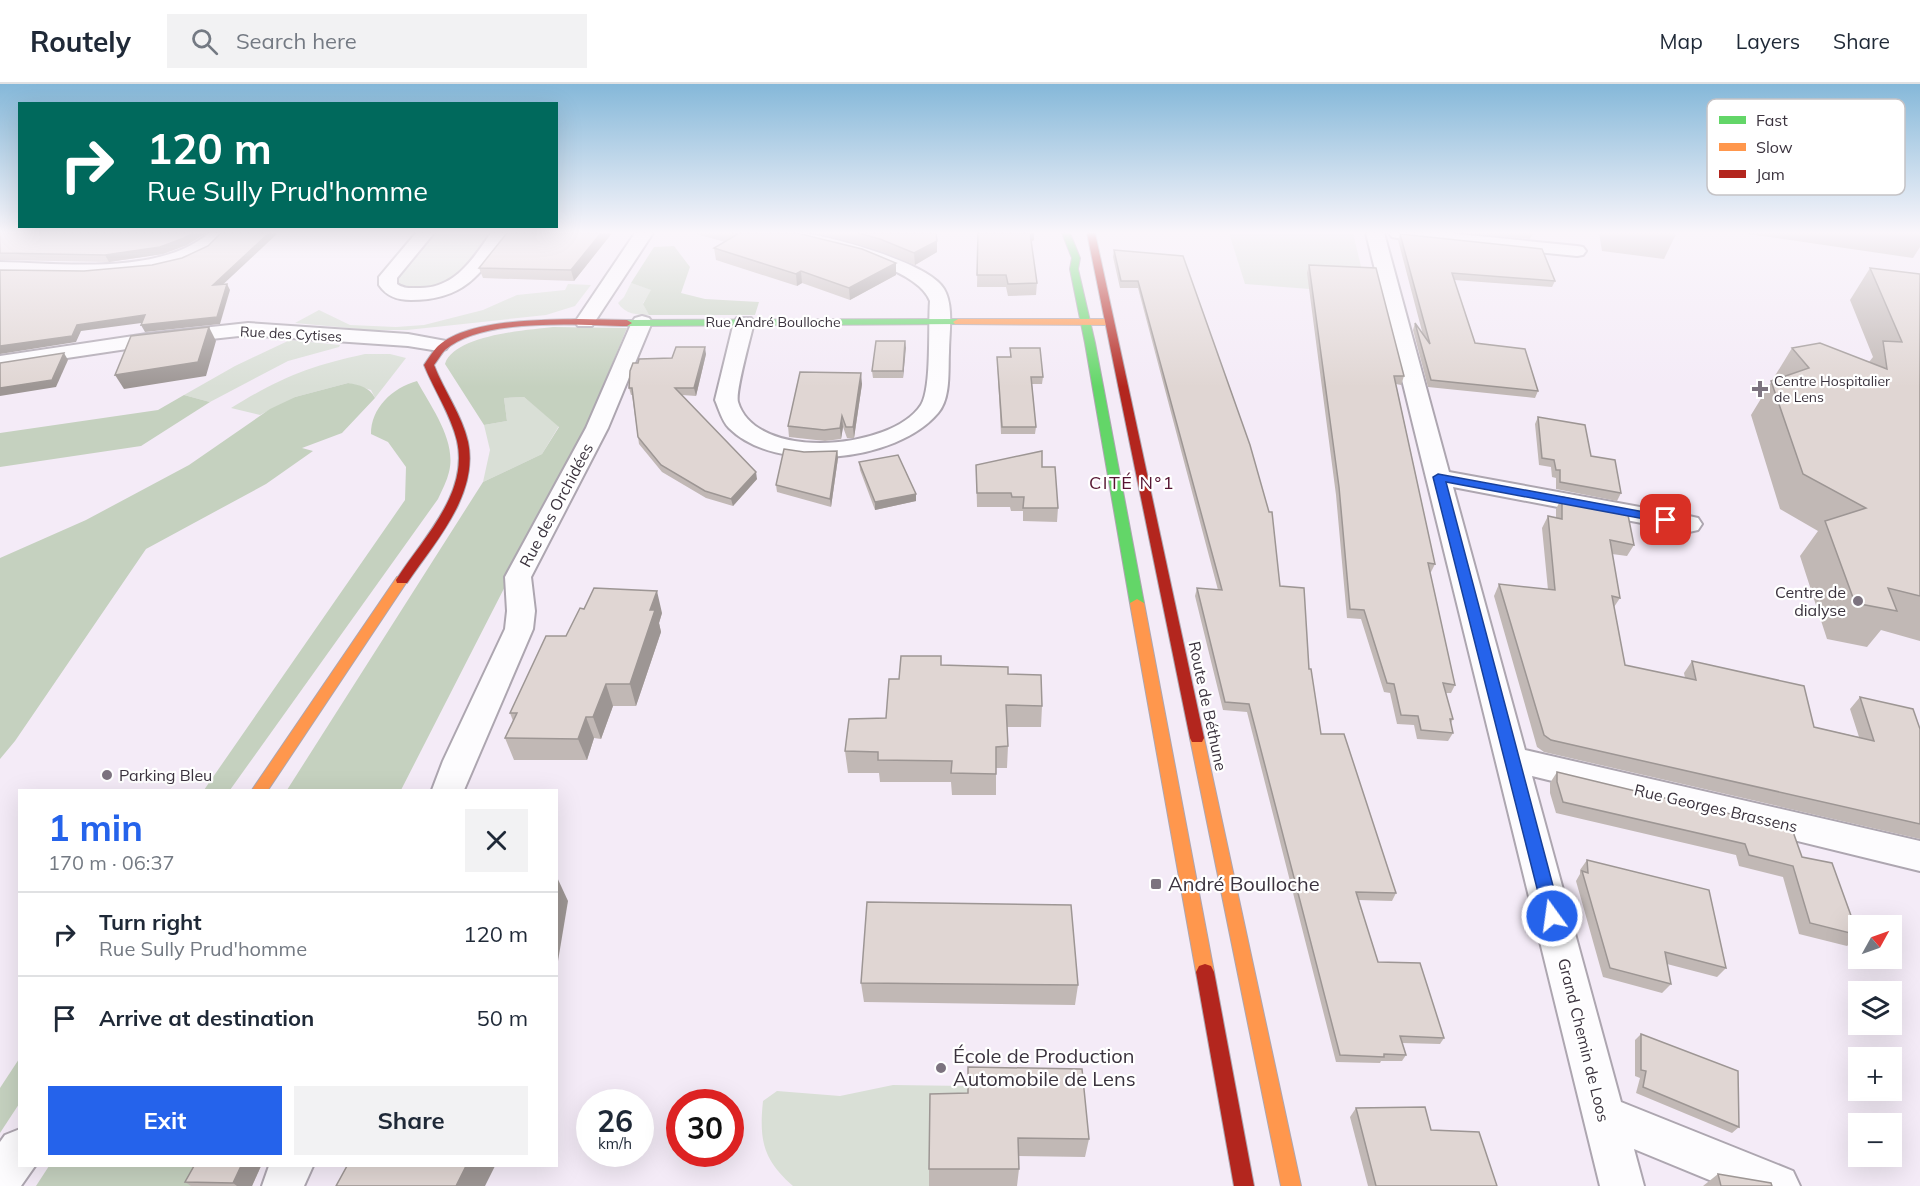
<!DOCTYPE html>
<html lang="en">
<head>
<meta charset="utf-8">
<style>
  :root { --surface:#fff; --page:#f2f2f3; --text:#1f2937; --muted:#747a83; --line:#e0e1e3; --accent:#2563eb }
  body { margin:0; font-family:Mulish,sans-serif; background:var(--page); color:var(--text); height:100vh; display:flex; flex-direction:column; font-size:22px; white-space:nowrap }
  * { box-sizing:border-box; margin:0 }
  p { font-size:20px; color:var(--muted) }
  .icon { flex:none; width:33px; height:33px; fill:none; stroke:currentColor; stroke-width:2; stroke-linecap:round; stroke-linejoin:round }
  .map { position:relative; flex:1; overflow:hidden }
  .details { position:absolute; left:18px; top:705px; width:540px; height:378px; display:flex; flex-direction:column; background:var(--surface); border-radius:0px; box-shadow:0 6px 24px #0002 }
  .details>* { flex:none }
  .banner { position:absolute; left:18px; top:18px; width:540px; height:126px; border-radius:0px; box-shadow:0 6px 24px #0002; background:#00695c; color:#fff; overflow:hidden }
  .needle { width:39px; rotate:50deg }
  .controls { position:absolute; left:1848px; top:831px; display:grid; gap:12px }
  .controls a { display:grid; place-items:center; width:54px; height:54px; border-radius:0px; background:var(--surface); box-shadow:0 6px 24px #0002; font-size:30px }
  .speed { position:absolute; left:576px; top:1005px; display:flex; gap:12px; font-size:30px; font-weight:700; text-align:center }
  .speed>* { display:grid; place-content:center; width:78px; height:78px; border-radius:50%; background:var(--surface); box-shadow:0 6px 24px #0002; line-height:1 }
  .speed small { font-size:15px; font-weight:400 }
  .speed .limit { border:9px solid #d22; background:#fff; color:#111 }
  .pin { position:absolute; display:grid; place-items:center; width:51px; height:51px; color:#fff; margin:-26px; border-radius:12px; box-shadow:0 3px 9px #0006 }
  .me { position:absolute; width:66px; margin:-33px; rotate:346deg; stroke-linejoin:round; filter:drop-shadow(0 0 4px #0008) }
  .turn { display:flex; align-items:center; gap:21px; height:126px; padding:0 30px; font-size:27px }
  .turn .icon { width:78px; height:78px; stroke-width:2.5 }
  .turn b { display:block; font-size:42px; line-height:51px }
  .round { display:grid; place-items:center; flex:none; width:63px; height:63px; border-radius:0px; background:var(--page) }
  .overview { display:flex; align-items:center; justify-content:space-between; height:102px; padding:0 30px }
  h1 { font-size:36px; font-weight:700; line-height:45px; color:var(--accent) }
  .action { display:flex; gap:12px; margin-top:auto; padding:12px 30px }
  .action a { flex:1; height:69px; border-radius:0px; background:var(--accent); color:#fff; font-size:24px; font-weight:700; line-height:69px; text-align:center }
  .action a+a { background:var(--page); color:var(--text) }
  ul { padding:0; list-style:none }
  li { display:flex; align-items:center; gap:18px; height:84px; padding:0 30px; border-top:2px solid var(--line) }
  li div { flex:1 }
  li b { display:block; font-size:22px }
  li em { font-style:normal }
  header { display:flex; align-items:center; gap:36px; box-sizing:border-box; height:84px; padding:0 30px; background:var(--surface); border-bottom:2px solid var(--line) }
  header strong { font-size:28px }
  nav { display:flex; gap:33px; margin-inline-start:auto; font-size:21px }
  .search { width:420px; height:54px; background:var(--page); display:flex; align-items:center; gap:15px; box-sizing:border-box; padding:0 21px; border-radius:0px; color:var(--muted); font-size:22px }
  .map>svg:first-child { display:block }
</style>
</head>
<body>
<header>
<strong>Routely</strong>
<div class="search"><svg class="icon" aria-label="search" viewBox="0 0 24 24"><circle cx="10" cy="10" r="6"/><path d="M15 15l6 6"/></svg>Search here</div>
<nav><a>Map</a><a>Layers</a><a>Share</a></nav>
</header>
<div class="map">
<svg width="1920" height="1102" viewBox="0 0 1920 1102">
  <rect width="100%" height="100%" fill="#f4ebf7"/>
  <g fill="#d9dfd6">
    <path d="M433,149h60l-36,47 -10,5 -37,5 -13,-5 -1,-10z"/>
    <path d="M1229,149h124l10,42 -53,14 -65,-5z"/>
    <path d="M631,199l21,7 -9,13 6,12c-12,0 -24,-1 -31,-12l6,-6z"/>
    <path d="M568,200l23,1 -16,21 -29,9 -139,15h-37l-75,-7 24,-13 31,15 46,2 28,-2 59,-15 34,-15 48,-5z"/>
    <path d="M290,256l50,5 -1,2 -51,14 -78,41 -26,-7 51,-29z"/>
    <path d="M365,270h25l16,4 -31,40 -4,-8 -23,-7 -53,14 -35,18 -29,-7c49,-30 78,-42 134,-54z"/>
    <path d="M524,313l35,29 -17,28 -59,28 7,-32 -6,-25 23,-4 -3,-23z"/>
    <path d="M893,1001l75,1v25l-39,75h-136c-30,-26 -34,-46 -30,-85l14,-10 63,5z"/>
  </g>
  <g fill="#c5d1bf">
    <path d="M674,162l16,21 -9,26 24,6 54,3 -4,13h-106l-6,-11 8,-14 -20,-7 23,-36z"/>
    <path d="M553,243l74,1 -43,104 -183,358h-114l196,-308 59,-28 17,-27 -35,-30 -20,1 3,23 -23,4 -39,-61c9,-29 82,-34 108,-37z"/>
    <path d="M417,297c14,26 40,60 32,91 -2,9 -7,18 -11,27l-208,291h-26l201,-290 1,-33 -18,-25 -17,-8c0,-26 21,-46 46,-53z"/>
    <path d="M348,299c12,2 21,4 27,15l-33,35 -40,15 11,3 -47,33 -120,65 -131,192 -15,18v-201l86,-38 103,-55 81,-56 25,-12z"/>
    <path d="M184,311l26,7 -69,44 -141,21v-34l158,-23z"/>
    <path d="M19,975v45l-19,29v-45z"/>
    <path d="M49,1082h166l-11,20h-168z"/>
  </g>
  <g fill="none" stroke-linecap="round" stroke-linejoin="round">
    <defs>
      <g id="street">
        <path d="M209,149h19c-37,53 -170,41 -228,41v-12c62,1 159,14 209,-29z"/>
        <path d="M416,149h18l-37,45v6c7,5 14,4 23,4 35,0 53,-29 71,-55h18c-28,41 -44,67 -98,67 -13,0 -24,-3 -32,-15v-8z"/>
        <path d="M635,149h18l-61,93h-14l-3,-4z"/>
        <path d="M776,149c9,0 19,-1 27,0 31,4 126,30 141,56 10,17 5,44 5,63 -1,18 2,46 -11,61 -41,49 -162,62 -209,15 -7,-7 -10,-19 -14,-28l19,-78 3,-4h14l3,4c-3,14 -19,70 -16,80 18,60 154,48 183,3 11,-17 7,-81 9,-104 -14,-37 -114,-54 -151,-64z"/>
        <path d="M1366,149h18l65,239 240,44 9,2 4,6 -4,6 -9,2 -236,-45 72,263 395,91v30l-388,-95 89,326 172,69 7,15h-76l-90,-37 10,37h-44z"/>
        <path d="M1389,149h59l129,13 6,1 3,4 -3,4 -6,1 -179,-18 -6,-1z"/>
        <path d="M642,232l7,2 3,4 -44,106 -77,149 4,34 -2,18 -69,161h-32l11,-29 62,-132 2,-18 -2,-34 81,-149 46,-106 3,-4z"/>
        <path d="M248,239l160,11 38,7 3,4 -3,4 -7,2 -31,-5 -160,-11 -101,11 -147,22v-12l147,-22z"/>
        <path d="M20,1045v37h15l-14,20h-21v-44l5,-7z"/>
        <path d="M269,1082h44l-9,20h-42z"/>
      </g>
      <g id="fast">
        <path d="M1062,149h8l10,25 -2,11 17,74 49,260 -7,4 -7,-4 -45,-260 -15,-74 2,-11z"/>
        <path d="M958,235l5,3 -2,2 -334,2 -5,-3 5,-3z"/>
      </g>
      <g id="slow">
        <path d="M958,235h151l5,3 -5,3 -154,-1 -2,-2z"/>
        <path d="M402,492l6,4 -140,210h-16l145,-213z"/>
        <path d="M1137,515l7,4 70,369 -3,6 -6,2 -6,-2 -3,-6 -66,-369z"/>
        <path d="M1197,648l5,2 2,4 97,448h-20l-91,-448 2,-4z"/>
      </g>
      <g id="jam">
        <path d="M1087,149h8l109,505 -2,4h-10l-2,-4z"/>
        <path d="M578,235l49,1 5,3 -5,3c-47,-1 -145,-9 -182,24 -4,4 -7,10 -11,15 10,26 28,50 34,77 11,53 -34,101 -61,141h-10l-1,-3c26,-41 73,-86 61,-139 -6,-26 -23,-51 -33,-76 4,-6 9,-14 14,-19 30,-27 102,-26 140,-27z"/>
        <path d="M1205,880l6,2 3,6 40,214h-20l-38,-214 3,-6z"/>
      </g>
    </defs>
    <use href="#street" stroke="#ada6b0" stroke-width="4"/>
    <use href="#fast" stroke="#ada6b0" stroke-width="2"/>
    <use href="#slow" stroke="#ada6b0" stroke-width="2"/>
    <use href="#jam" stroke="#ada6b0" stroke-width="2"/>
    <use href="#street" fill="#fdfcfe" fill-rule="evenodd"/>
    <use href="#fast" fill="#63d668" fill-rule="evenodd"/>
    <use href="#slow" fill="#ff974d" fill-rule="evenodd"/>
    <use href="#jam" fill="#b3261e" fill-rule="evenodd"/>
  </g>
  <g fill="#c1b8b5">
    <path d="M0,149h206l-19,12 -24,9 -54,8 -109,-2z"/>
    <path d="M612,149l-38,48 -91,-3 -4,-10z"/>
    <path d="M693,149h104l99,42 -46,25 -48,-17 -5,3 -81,-26 -2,-12 11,-6z"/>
    <path d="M813,149h123l1,19 -22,13 -35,-14 -43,-13z"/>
    <path d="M978,149l56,7 -3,2 6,41 -1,12 -28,1 -2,-9h-29z"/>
    <path d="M1468,149h65l-3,6z"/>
    <path d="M1599,149h77v1l-12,25 -62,-8z"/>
    <path d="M1742,149h178v14l-7,11z"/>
    <path d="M1400,150l155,47 -3,6 -98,-7 21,63 63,48 -3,7 -107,-11 -15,-57 2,-7 8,12 -25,-95z"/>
    <path d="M1114,166l69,6 97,330 29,83 12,65 75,159 -4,8 -34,-1 20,62 66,76 -4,6 -38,-1 4,12 -4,6h-21l-1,2 -44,-1 -89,-350 -24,-2 -28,-114 2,-8 21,2 -80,-302h-18l-7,-31z"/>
    <path d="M1309,181l95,111 -3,9 -5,-1 39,180 -4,8h-1l25,113 -4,8h-5l7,26 -2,4 2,10 -5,8 -31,-2 -3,-14 -17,-1 -7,-31 -6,-1 -23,-73 -14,-1 -11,-123 -29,-222z"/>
    <path d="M1870,184l50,6v367l-39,-11 -14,17 -40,-8 -27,-83 18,-25 -38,-22 -29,-94 41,-67 77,14 4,-5 -23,-57z"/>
    <path d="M905,257l-2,37h-30l-1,-7z"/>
    <path d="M1010,264l33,29 -1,7h-10l4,43 -1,7h-34l-4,-77h13z"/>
    <path d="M706,270l-10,42 -14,-1 75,84 -24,27 -27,-8 -44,-26 -23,-28 -7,-49h-1l-2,-7 9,-25z"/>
    <path d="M862,300l-8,54h-7l-4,-11 -2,12 -16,2 -36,-4 -1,-11z"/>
    <path d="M1538,333l53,39 30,37 -4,8 -61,-12v-11l-4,-1 -1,-10 -12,-2 -4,-41z"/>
    <path d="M837,367l1,7 -7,49 -54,-15 -1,-7 28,-33z"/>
    <path d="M859,378l57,32v7l-41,9 -15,-40z"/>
    <path d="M976,381l66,2 16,41 -1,14 -34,-1v-10h-12l-1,-4h-33z"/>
    <path d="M1562,413l72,48 -7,11 -15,-2 8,44 -6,9 11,58 60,13 -1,-5 8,-12 122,66 45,10 -9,-28 10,-12 60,32v110l-376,-87 -7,-5 -43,-151 5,-12 49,6 -6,-62 6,-12 8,2v-9z"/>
    <path d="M662,529l-3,10 2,9 -25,74h-23l-12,33 -7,-1 -7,22h-73l-9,-22 8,-17 -3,-8 56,-77z"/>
    <path d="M941,581l67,9 34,32 -1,21h-34l1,19 -1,22h-11v27h-44l-1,-13h-71l-1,-9h-31l-3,-22 41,-33 13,-39z"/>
    <path d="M1557,688l245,85 56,79 -11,10 -48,-12 -16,-57 -44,-11 -3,-11 -180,-42 -6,-20v-10z"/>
    <path d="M1587,776l139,108 -9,9 -50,-13 4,20 -9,9 -59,-16 -27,-96 4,-7v-4z"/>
    <path d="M861,899l217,2 -3,20 -211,-3z"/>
    <path d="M1641,950l98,93 -7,6 -96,-40 4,-15 -5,-2v-36z"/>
    <path d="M930,1010l159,45 -4,18 -67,-1 1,13 -2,17h-88v-17z"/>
    <path d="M1356,1024l75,22 66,56h-129l-18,-69z"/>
    <path d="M194,1082h67l-9,20h-61l-6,-4z"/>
    <path d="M1718,1090l54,12h-69z"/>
  </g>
  <g fill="#9d9694">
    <path d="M193,149h13l-19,12 -24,9 -54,8 -4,-7z"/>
    <path d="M269,149h9l-62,58 -3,-6z"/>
    <path d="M601,149h11l-38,48 -3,-11z"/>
    <path d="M1029,149h5v7l-5,2z"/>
    <path d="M937,157v11l-22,13 -1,-12z"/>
    <path d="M896,179v12l-46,25 -1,-12z"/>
    <path d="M801,187l1,12 -5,3 -1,-12z"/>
    <path d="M227,200l3,6 -10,34 -75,8 -4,-7z"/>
    <path d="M145,231l4,7 -68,9 -5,11 -76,12v-8l77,-21z"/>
    <path d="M209,243l7,14 -10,35 -82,13 -9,-14z"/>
    <path d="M905,257l1,7 -3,30v-7z"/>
    <path d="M705,263l1,7 -10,42 -2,-8z"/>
    <path d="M64,269l4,7 -12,27 -56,9v-8z"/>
    <path d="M861,289l1,11 -8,54 -1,-11z"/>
    <path d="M842,332l1,11 -2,12 -1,-11z"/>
    <path d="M837,367l1,7 -7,49 -1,-8z"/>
    <path d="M756,388l1,7 -24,27 -2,-7z"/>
    <path d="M916,410v7l-41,9v-8z"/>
    <path d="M657,507l5,22 -3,10 2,9 -25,74 -6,-22 20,-74z"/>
    <path d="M606,600l7,22 -12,33 -8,-22z"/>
    <path d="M586,633l8,21 -7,22 -9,-21z"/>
    <path d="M556,791l12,26 -12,72z"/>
    <path d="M241,1082h20l-9,20h-15l-4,-3z"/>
    <path d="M466,1082h29l-10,20h-29z"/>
  </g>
  <g fill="#e0d6d3" stroke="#9d9694" stroke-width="1.5">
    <path d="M0,149h193l-9,5 -24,9 -55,8 -105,-2z"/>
    <path d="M221,149h48l-56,52 14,-1 -10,33 -76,8 4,-10 -68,10 -5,11 -72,10v-76l84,1 68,-6 30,-7 26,-12z"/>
    <path d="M507,149h94l-30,37 -92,-2z"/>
    <path d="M732,149h65l65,16 34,14 -47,25 -48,-17 -5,3 -82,-26 24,-14z"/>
    <path d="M858,149h78l1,8 -23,12 -34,-14z"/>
    <path d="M978,149h52l7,50 -29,1 -2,-9h-29z"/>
    <path d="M1400,150l142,15 13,32 -103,-8 23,70 50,6 13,42 -107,-11 -16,-57 15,21z"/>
    <path d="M1114,166l69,6 67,189 19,67h3l8,74 24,2 5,81h2l10,65h23l52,159 -40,-1 22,70 42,1 24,75 -44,-2 6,19 -22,-1v3l-44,-2 -91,-351 -24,-2 -28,-114 25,2 -84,-309h-17z"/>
    <path d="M1309,181l67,3 28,108h-10l41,188 -7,-1 27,122 -12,-2 10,36h-3l3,14 -32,-3 -3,-14 -17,-1 -7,-31 -7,-1 -23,-73 -14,-1 -11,-122z"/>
    <path d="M1870,184l50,6v322l-32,-8 9,23 -42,-8 -30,-82 41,-13 -63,-34 -32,-93 38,-13 -17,-20 28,-5 67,26 -4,-28 19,1z"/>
    <path d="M209,243l-11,35 -83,13 16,-39z"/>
    <path d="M876,257h29l-2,30h-31z"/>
    <path d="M676,263h29l-11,41h-19l81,84 -25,27 -26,-8 -44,-26 -23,-28 -6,-49h-3l1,-17 3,-8h5l1,-4 33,-1z"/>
    <path d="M1010,264h30l3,29h-12l5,50h-34l-5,-70h14z"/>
    <path d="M64,269l-12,27 -52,8v-25z"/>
    <path d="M800,288l61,1 -8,54h-7l-4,-11 -2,12 -16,2 -36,-4z"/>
    <path d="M1538,333l47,8 6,31 24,4 6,33 -61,-11v-12h-4l-2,-10 -12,-2z"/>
    <path d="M784,365l20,3 33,-1 -7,48 -54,-14z"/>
    <path d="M1042,367v16h13l3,41h-35l1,-11h-12l-1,-4h-34l-1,-28z"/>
    <path d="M898,371l18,39 -41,8 -16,-40z"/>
    <path d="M1562,413l65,13 7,35 -24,-5 10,58 -8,-2 13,69 71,15 -4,-19 112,25 10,41 60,14 -14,-44 53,12 7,20v95l-369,-84 -7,-5 -45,-151 56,6 -7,-74 14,3z"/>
    <path d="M594,504l63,3 -7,19h5l-25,74h-24l-13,33h-7l-8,22 -73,-1 12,-25h-7l36,-77h20l14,-28 4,1z"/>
    <path d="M901,572h40v9l67,2v7l33,1 1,31 -36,-1 2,41 -12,1v27l-45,-1 1,-12 -74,-1v-8l-33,-1 4,-32 37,-1 3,-39h10z"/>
    <path d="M1557,688l235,57 10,28 30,6 26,72 -48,-12 -17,-57 -44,-11 -4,-11 -182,-42 -6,-20z"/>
    <path d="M1587,776l122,30 17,78 -61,-16 6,32 -61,-16 -28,-97 6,2z"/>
    <path d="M867,818l204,3 7,80 -217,-2z"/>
    <path d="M1641,950l97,37 1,56 -96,-40 3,-16 -5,-1z"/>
    <path d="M968,983l114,2 7,70 -71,-1 1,31h-90l1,-75 38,-1z"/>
    <path d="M1425,1023l6,23 48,2 18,54h-121l-20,-78z"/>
    <path d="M194,1082h47l-8,17 -48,-1z"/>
    <path d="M347,1082h119l-10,20h-120z"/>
    <path d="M1718,1090l53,9 1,3h-51z"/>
  </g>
  <linearGradient id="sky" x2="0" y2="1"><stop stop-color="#85b8d9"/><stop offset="0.49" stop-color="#faf6fb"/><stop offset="1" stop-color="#faf6fb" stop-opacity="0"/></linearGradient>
  <rect width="1920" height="303" fill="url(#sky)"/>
  <path fill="#2563eb" stroke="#184099" stroke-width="1.5" d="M1438,390l228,42 6,4 -6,3 -220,-41 115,434 -3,5 -6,2 -6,-2 -2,-5 -111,-439z"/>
  <g fill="#7c737f" stroke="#fff" stroke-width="2">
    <path d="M1757 296h6v6h6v6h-6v6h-6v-6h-6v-6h6z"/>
    <circle cx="1858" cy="517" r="6"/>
    <circle cx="107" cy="691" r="6"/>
    <rect x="1150" y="794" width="12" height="12" rx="3"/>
    <circle cx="941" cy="984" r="6"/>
  </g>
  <g text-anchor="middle" stroke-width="4.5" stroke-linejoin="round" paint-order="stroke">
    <g font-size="14" fill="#3b333e" stroke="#fff">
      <text x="773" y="243">Rue André Boulloche</text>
      <text transform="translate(291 250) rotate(3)" y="5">Rue des Cytises</text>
    </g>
    <g font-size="14" fill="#3b333e" stroke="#fff" text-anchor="start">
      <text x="1774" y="302">Centre Hospitalier<tspan x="1774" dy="16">de Lens</tspan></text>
    </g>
    <g font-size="16" fill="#3b333e" stroke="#fff">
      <text transform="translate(556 421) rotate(-62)" y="6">Rue des Orchidées</text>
      <text transform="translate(1208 622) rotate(78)" y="6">Route de Béthune</text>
      <text transform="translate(1716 724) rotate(13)" y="6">Rue Georges Brassens</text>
      <text transform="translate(1584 956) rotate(76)" y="6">Grand Chemin de Loos</text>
    </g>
    <g font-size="16" fill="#3b333e" stroke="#fff" text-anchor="end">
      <text x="1846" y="514">Centre de<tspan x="1846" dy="18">dialyse</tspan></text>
      <text x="119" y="697" text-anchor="start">Parking Bleu</text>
    </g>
    <g font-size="18" letter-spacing="1.5" fill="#561431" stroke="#fff">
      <text x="1132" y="405">CITÉ N°1</text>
    </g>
    <g font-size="20" fill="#3b333e" stroke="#fff" text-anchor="start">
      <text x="1168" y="807">André Boulloche</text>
      <text x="953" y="979">École de Production<tspan x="953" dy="23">Automobile de Lens</tspan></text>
    </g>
  </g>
  <rect x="1707" y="15" width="198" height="96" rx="9" fill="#fff" stroke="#c4c2c5" stroke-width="1.5"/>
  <rect x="1719" y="32" width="27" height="8" fill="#63d668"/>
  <rect x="1719" y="59" width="27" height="8" fill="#ff974d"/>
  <rect x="1719" y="86" width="27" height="8" fill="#b3261e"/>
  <g font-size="16" fill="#3b333e">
    <text x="1756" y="42">Fast</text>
    <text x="1756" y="69">Slow</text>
    <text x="1756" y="96">Jam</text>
  </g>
</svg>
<div class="controls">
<a><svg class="needle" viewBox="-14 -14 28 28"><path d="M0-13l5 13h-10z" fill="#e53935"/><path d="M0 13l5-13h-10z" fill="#747a83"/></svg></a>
<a><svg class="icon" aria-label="layers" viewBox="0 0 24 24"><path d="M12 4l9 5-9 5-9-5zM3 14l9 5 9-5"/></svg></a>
<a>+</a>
<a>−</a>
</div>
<div class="speed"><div>26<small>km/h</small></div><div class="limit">30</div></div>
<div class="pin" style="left:1666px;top:436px;background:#d93025"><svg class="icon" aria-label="arrive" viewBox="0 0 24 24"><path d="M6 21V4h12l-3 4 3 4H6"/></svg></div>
<svg class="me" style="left:1552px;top:832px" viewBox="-20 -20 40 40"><circle r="17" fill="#2563eb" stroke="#fff" stroke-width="3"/><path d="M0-11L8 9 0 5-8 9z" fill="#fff"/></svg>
<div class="banner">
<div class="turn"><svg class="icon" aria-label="right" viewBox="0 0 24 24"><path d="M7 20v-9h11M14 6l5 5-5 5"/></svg><div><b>120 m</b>Rue Sully Prud'homme</div></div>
</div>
<section class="details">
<div class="overview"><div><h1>1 min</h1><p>170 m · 06:37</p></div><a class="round"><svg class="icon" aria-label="close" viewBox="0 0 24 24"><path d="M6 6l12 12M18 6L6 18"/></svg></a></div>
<ul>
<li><svg class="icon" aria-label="right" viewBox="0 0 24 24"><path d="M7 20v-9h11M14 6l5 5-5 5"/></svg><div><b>Turn right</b><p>Rue Sully Prud'homme</p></div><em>120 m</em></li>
<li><svg class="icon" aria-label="arrive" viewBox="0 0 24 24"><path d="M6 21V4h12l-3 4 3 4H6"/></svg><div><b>Arrive at destination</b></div><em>50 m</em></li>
</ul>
<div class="action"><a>Exit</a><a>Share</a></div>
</section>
</div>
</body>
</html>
